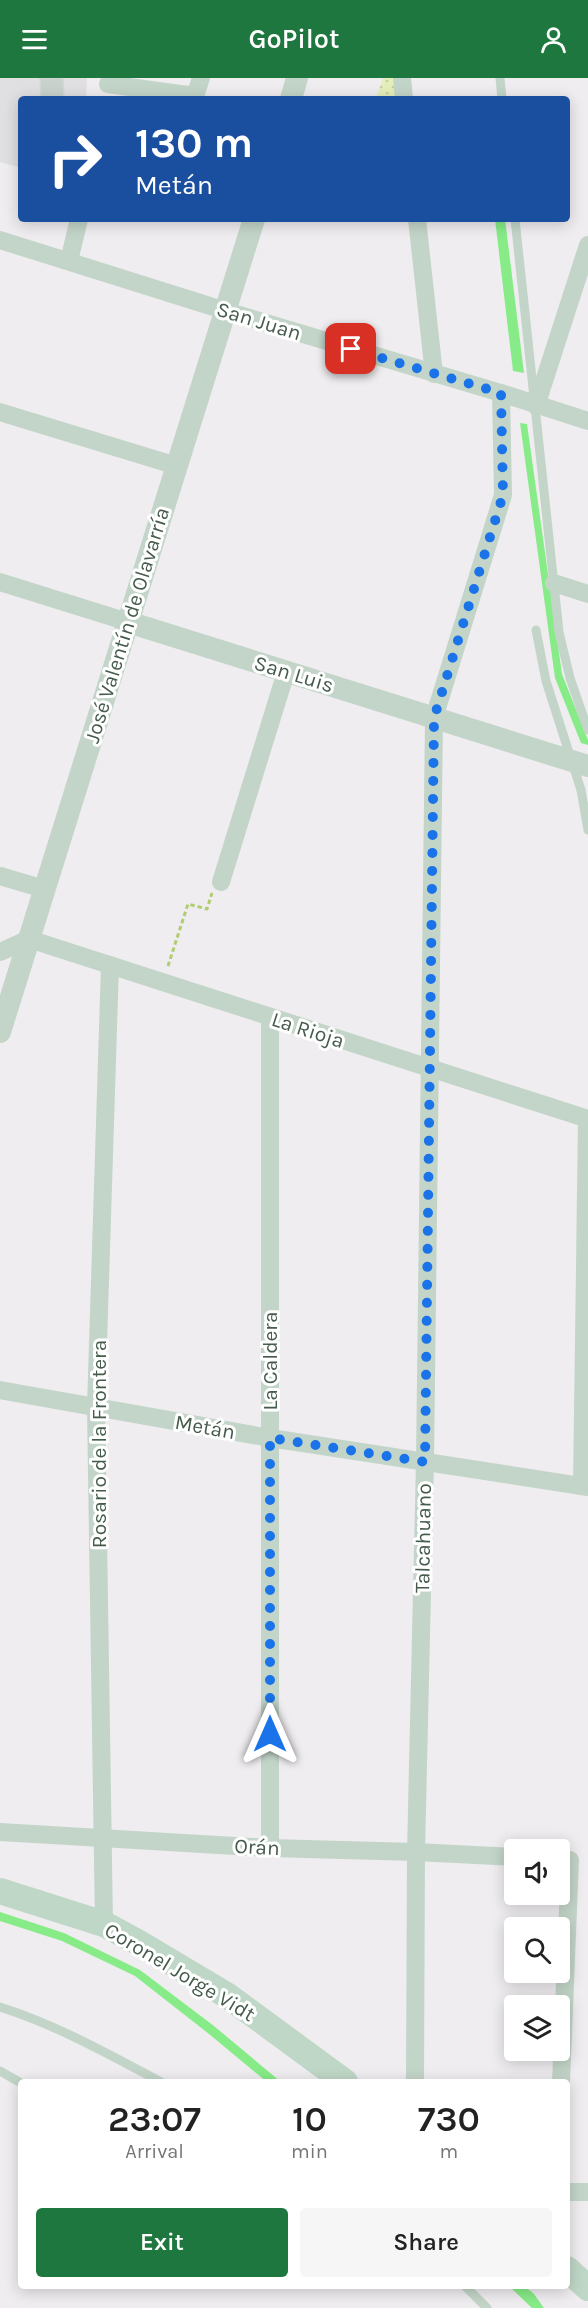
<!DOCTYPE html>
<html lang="en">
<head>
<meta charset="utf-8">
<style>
  :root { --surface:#fff; --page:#f6f6f6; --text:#222; --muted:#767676; --accent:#1e773e }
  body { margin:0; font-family:Karla,sans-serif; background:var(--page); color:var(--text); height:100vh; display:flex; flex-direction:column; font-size:22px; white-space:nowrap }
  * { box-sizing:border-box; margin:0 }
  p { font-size:20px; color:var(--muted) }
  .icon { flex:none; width:33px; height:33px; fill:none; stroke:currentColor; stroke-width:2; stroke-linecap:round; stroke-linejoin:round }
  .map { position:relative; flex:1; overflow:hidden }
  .side { position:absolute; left:18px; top:2001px; width:552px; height:210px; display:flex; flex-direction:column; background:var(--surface); border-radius:6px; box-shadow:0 3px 15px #0003 }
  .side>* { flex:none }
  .hud { position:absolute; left:18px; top:18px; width:552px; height:126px; border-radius:6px; box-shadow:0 3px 15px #0003; background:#1a4fa0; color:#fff; overflow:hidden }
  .tools { position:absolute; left:504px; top:1761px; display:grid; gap:12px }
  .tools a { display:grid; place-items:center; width:66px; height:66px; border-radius:6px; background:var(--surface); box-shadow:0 3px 15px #0003; font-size:30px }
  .pin { position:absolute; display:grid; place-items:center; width:51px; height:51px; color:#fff; margin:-26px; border-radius:12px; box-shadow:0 3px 9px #0006 }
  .me { position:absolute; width:66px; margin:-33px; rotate:0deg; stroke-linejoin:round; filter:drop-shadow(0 0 4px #0008) }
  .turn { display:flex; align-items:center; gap:21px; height:126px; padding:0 18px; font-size:27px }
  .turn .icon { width:78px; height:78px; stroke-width:2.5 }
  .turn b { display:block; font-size:42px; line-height:51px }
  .eta { display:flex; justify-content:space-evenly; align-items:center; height:102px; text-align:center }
  .eta b { font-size:36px; font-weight:600; line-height:42px }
  .cta { display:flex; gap:12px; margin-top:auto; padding:12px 18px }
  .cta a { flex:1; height:69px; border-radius:6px; background:var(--accent); color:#fff; font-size:24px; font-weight:600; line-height:69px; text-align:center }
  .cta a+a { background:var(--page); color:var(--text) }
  header { display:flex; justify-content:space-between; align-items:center; height:78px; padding:0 18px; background:var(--accent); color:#fff; font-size:27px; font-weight:600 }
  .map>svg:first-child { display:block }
</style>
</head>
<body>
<header><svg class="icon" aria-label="menu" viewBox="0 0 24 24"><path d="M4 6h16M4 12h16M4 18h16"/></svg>GoPilot<svg class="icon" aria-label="person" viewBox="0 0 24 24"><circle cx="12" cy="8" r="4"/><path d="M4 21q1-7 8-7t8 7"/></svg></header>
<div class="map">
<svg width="588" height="2230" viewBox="0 0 588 2230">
  <defs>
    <pattern id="park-dots" width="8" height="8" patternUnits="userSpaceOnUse" patternTransform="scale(1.5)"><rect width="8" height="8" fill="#e5efba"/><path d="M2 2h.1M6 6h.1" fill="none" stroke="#c6cfa1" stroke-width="1.8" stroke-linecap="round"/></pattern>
  </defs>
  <rect width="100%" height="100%" fill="#efedf0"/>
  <path fill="#e0dfe1" d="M0,0h87l-1,21h-65v69l-21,-6z"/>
  <path fill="url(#park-dots)" d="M383,0h10l3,21h-20z"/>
  <g fill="#87ec88">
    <path d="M495,141h10l19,154 -11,-2z"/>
    <path d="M520,345l7,1 35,250 26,66v5l-7,-2 -26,-65z"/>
    <path d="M0,1834l64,21 76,37 74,56 67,56h-14l-58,-48 -74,-58 -73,-35 -62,-20z"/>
    <path d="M509,2208c22,0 23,5 35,22h-12z"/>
  </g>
  <path fill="#cad2ce" stroke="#d1d9d5" stroke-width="1.5" d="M40,0h23l1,21h-23z"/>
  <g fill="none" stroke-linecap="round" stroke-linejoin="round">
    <path stroke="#b1cd72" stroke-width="3" stroke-dasharray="4.5 3" stroke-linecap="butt" d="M168,888l20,-62 19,5 5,-16"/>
    <g stroke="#c3d5c8" stroke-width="9">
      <path d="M500,0l2,21"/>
      <path d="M515,141l44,413 11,46 18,52"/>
      <path d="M536,552l10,51 35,109 7,40"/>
      <path d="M0,1929c57,18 108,47 161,75"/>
      <path d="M0,1993l21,12"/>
      <path d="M465,2208l22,22"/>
    </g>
    <g stroke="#c3d5c8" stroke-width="18">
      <path d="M402,0l2,21"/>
      <path d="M108,6l87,12"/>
      <path d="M194,21l7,-21"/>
      <path d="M417,141l17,155"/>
      <path d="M0,162l226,71 275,82 87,28"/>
      <path d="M69,183l10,-42"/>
      <path d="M536,328l52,-161"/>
      <path d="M0,334l177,54"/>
      <path d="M0,504l128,40"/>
      <path d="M554,505l34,11"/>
      <path d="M0,798l44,13"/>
      <path d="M221,804l65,-210"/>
      <path d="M0,874l29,-13 559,180"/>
      <path d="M270,939v831"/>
      <path d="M0,1312l270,48 318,49"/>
      <path d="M582,1408l5,-367"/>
      <path d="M0,1754l270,16 146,4 98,5"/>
      <path d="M104,1846l-8,-517 14,-442"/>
      <path d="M415,2004l1,-230 9,-390 9,-744 69,-223 -2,-102"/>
      <path d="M561,2004l9,-222"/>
      <path d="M567,2114h21"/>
    </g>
    <g stroke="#c3d5c8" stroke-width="22">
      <path d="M291,21l6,-21"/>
      <path d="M128,544l460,144"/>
      <path d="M0,954l254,-813"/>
    </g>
    <g stroke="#bfd7c7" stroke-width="26">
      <path d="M0,1813l104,33 35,19 89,53 117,86"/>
      <path d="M567,2191l21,19"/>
    </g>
  </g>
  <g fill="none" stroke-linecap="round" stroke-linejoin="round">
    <path stroke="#1a73e8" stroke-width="10" stroke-dasharray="0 18" d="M270,1656v-296l155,24 9,-744 69,-223 -2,-102 -150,-44"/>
  </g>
  <g text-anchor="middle" stroke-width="6" stroke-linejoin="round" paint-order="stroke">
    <g font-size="21" fill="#455b4b" stroke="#fff">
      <text transform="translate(259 243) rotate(17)" y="7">San Juan</text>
      <text transform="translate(127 547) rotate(-73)" y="7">José Valentín de Olavarría</text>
      <text transform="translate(294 596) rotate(17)" y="7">San Luis</text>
      <text transform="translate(308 952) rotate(18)" y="7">La Rioja</text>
      <text transform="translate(270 1283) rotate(-90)" y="7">La Caldera</text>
      <text transform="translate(205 1349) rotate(10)" y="7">Metán</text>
      <text transform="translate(99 1366) rotate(-90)" y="7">Rosario de la Frontera</text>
      <text transform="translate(423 1460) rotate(-89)" y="7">Talcahuano</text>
      <text transform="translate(257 1769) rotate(3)" y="7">Orán</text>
      <text transform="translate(180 1894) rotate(31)" y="7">Coronel Jorge Vidt</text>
    </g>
  </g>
</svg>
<div class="tools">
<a><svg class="icon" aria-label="sound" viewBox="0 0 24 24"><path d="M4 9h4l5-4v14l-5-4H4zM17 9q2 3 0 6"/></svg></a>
<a><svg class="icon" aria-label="search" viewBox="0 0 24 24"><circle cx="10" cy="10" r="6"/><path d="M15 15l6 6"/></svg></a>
<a><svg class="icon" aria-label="layers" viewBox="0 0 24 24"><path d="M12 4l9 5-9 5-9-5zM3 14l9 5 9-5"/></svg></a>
</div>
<div class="pin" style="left:351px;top:271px;background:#d93025"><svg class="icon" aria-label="arrive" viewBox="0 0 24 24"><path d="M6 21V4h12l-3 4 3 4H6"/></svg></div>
<svg class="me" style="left:270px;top:1656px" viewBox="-20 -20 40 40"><path d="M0-17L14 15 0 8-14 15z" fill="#1a73e8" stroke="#fff" stroke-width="4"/></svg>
<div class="hud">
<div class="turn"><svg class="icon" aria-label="right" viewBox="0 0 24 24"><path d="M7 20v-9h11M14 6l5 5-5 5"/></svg><div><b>130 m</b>Metán</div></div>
</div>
<section class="side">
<div class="eta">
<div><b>23:07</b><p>Arrival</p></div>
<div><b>10</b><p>min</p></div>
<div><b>730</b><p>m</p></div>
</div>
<div class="cta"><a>Exit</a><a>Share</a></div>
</section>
</div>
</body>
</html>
